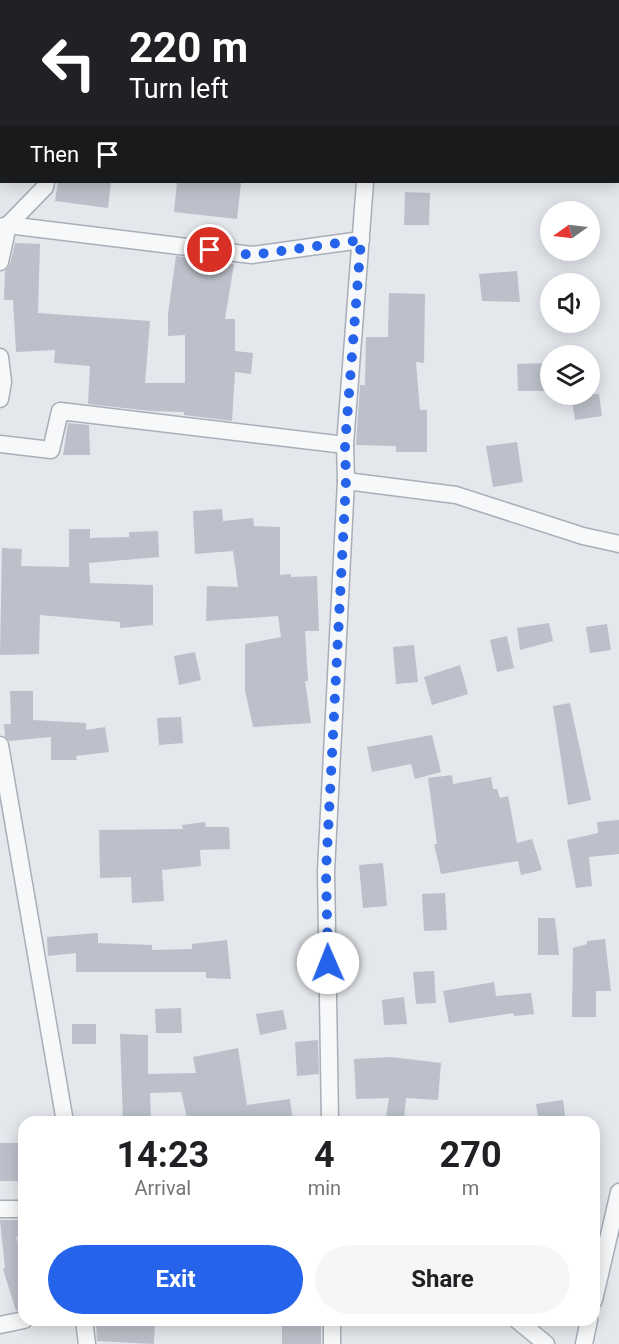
<!DOCTYPE html>
<html lang="en">
<head>
<meta charset="utf-8">
<style>
  :root { --surface:#fff; --page:#f6f6f6; --text:#202124; --muted:#757577; --accent:#2563eb }
  body { margin:0; font-family:Roboto,sans-serif; background:var(--page); color:var(--text); height:100vh; display:flex; flex-direction:column; font-size:22px; white-space:nowrap }
  * { box-sizing:border-box; margin:0 }
  p { font-size:20px; color:var(--muted) }
  .icon { flex:none; width:33px; height:33px; fill:none; stroke:currentColor; stroke-width:2; stroke-linecap:round; stroke-linejoin:round }
  .map { position:relative; flex:1; overflow:hidden }
  .panel { position:absolute; left:18px; top:1116px; width:582px; height:210px; display:flex; flex-direction:column; background:var(--surface); border-radius:18px; box-shadow:0 3px 15px #0003 }
  .panel>* { flex:none }
  .hud { position:absolute; left:0px; top:0px; width:620px; height:183px; box-shadow:0 3px 15px #0003; background:#202124; color:#fff; overflow:hidden }
  .needle { width:39px; rotate:256deg }
  .buttons { position:absolute; left:540px; top:201px; display:grid; gap:12px }
  .buttons a { display:grid; place-items:center; width:60px; height:60px; border-radius:50%; background:var(--surface); box-shadow:0 3px 15px #0003; font-size:30px }
  .pin { position:absolute; display:grid; place-items:center; width:51px; height:51px; color:#fff; margin:-26px; border:3px solid #fff; border-radius:50%; box-shadow:0 2px 6px #0007 }
  .me { position:absolute; width:66px; margin:-33px; rotate:359deg; stroke-linejoin:round; filter:drop-shadow(0 0 4px #0008) }
  .turn { display:flex; align-items:center; gap:21px; height:126px; padding:0 30px; font-size:27px }
  .turn .icon { width:78px; height:78px; stroke-width:2.5 }
  .turn b { display:block; font-size:42px; line-height:51px }
  .then { display:flex; align-items:center; height:57px; padding:0 30px; background:#0003; gap:12px; font-size:22px }
  .eta { display:flex; justify-content:space-evenly; align-items:center; height:102px; text-align:center }
  .eta b { font-size:36px; font-weight:700; line-height:42px }
  .action { display:flex; gap:12px; margin-top:auto; padding:12px 30px }
  .action a { flex:1; height:69px; border-radius:36px; background:var(--accent); color:#fff; font-size:24px; font-weight:700; line-height:69px; text-align:center }
  .action a+a { background:var(--page); color:var(--text) }
  .map>svg:first-child { display:block }
</style>
</head>
<body>
<div class="map">
<svg width="619" height="1344" viewBox="0 0 619 1344">
  <rect width="100%" height="100%" fill="#e4e7ec"/>
  <g fill="#bbc0ca">
    <path d="M58,182h53l-3,26 -53,-7z"/>
    <path d="M177,182h64l-4,37 -63,-7z"/>
    <path d="M405,192l25,1 -1,32h-25z"/>
    <path d="M15,243l25,1 -2,69 112,8 -5,62h40v-48l-17,1v-22l8,-58 58,8 -9,55h10v32l18,2 -2,21 -16,-2 -3,49 -48,-6v-3l-33,-1 -63,-7 2,-38 -36,-3 1,-13 -39,2 -3,-52h-9l1,-29 5,-7z"/>
    <path d="M517,271l3,31 -38,-1 -3,-27z"/>
    <path d="M389,293l36,1 -1,69 -8,-1 4,48h7v42h-31v-6l-40,-1 4,-60h5l1,-48h22z"/>
    <path d="M548,363v28h-30l-1,-27z"/>
    <path d="M571,394h28l3,22 -27,4z"/>
    <path d="M68,423l21,2 1,30h-27z"/>
    <path d="M517,442l6,40 -30,5 -7,-41z"/>
    <path d="M222,509l1,12 30,-3 1,8 26,1v48l11,-1v3l26,-1 2,55h-14l3,50h-3l6,42 -58,4 -8,-37v-46l36,-7 -3,-21 -72,5 1,-35 31,1 -5,-36 -38,3 -2,-43z"/>
    <path d="M69,529h21v9l39,-1v-5l29,-1 1,26 -70,6 1,20 63,2v40l-33,3v-6l-80,-7 -1,39 -39,1 2,-107 20,1 -1,17 48,1z"/>
    <path d="M549,623l4,18 -33,9 -3,-22z"/>
    <path d="M607,624l4,26 -21,3 -4,-26z"/>
    <path d="M507,636l7,32 -17,4 -7,-32z"/>
    <path d="M414,645l4,37 -22,2 -3,-37z"/>
    <path d="M195,652l6,28 -22,5 -5,-29z"/>
    <path d="M460,665l8,29 -36,11 -8,-28z"/>
    <path d="M10,691h23v29l53,3v7l19,-3 4,25 -33,4 1,4h-26v-23l-42,4 -4,-5 -1,-12h7z"/>
    <path d="M570,703l21,97 -23,5 -15,-99z"/>
    <path d="M181,717l2,26 -24,2 -2,-27z"/>
    <path d="M432,735l9,37 -26,7 -4,-15 -39,8 -5,-25z"/>
    <path d="M452,775l1,9 38,-7 2,12h4l3,9 8,-2 9,47 15,-4 10,31 -21,5 -3,-14 -77,13 -7,-30h3l-9,-66z"/>
    <path d="M619,820v34l-30,3 3,29 -16,2 -9,-48 31,-7 -1,-11z"/>
    <path d="M205,822l1,5h23l1,22 -30,1 1,16 -39,4 2,31 -32,2 -1,-26 -31,1 -1,-48 84,-1 -1,-4z"/>
    <path d="M383,863l4,43 -24,2 -4,-43z"/>
    <path d="M445,893l2,37 -23,1 -2,-37z"/>
    <path d="M538,918h17l4,37h-21z"/>
    <path d="M98,933v10l54,2v5l40,-1v-5l35,-4 4,39 -25,-1v-6h-130v-19l-28,3 -1,-19z"/>
    <path d="M605,939l6,52h-15v26h-24l1,-69 14,-4v-3z"/>
    <path d="M434,971l2,32 -20,1 -3,-32z"/>
    <path d="M494,982l2,14 35,-3 3,21 -20,2 -1,-3 -64,10 -6,-32z"/>
    <path d="M404,997l3,27 -23,1 -2,-25z"/>
    <path d="M181,1008l1,25h-26l-1,-24z"/>
    <path d="M283,1010l4,19 -27,6 -4,-21z"/>
    <rect x="72" y="1024" width="24" height="20"/>
    <path d="M120,1034l28,1v39l48,-1 -3,-16 45,-9 9,57 43,-6 3,23h-105l-7,-30 -31,1 1,29h-28z"/>
    <path d="M318,1040l1,34 -22,2 -2,-34z"/>
    <path d="M391,1057l50,6 -3,37 -32,-2 -2,21 -18,-2 3,-19 -33,1 -2,-40z"/>
    <path d="M563,1100l3,22h-27l-3,-18z"/>
    <path d="M0,1143h19l1,38h-20z"/>
    <path d="M0,1220h24v16l-8,1 8,29v44l-8,1 -13,-42 2,-1z"/>
    <path d="M96,1320h59l-1,24 -57,-3z"/>
    <rect x="282" y="1320" width="39" height="24"/>
  </g>
  <g fill="none" stroke-linecap="round" stroke-linejoin="round">
    <defs>
      <g id="street">
        <path d="M63,2v-2"/>
        <path d="M376,2v-2"/>
        <path d="M0,227l8,-2 244,30 109,-15"/>
        <path d="M0,262l8,-37 37,-38 1,-5"/>
        <path d="M0,357l3,25 -3,17"/>
        <path d="M0,444l51,6 9,-39 285,34"/>
        <path d="M346,481l110,14 127,41 36,8"/>
        <path d="M0,745l65,377"/>
        <path d="M330,1122l-4,-251 20,-390 -1,-36 20,-263"/>
        <path d="M0,1209h24"/>
        <path d="M594,1300l25,-108"/>
        <path d="M84,1320l3,24"/>
        <path d="M517,1320l29,24"/>
        <path d="M0,1325l24,-5"/>
        <path d="M332,1344v-24"/>
        <path d="M584,1344l5,-24"/>
      </g>
    </defs>
    <use href="#street" stroke="#a9aeb7" stroke-width="19"/>
    <use href="#street" stroke="#f7f8fa" stroke-width="16"/>
  </g>
  <g fill="none" stroke-linecap="round" stroke-linejoin="round">
    <path stroke="#2563eb" stroke-width="10" stroke-dasharray="0 18" d="M210,250l42,5 109,-15 -16,205 1,36 -20,391 2,91"/>
  </g>
</svg>
<div class="buttons">
<a><svg class="needle" viewBox="-14 -14 28 28"><path d="M0-13l5 13h-10z" fill="#e53935"/><path d="M0 13l5-13h-10z" fill="#757577"/></svg></a>
<a><svg class="icon" aria-label="sound" viewBox="0 0 24 24"><path d="M4 9h4l5-4v14l-5-4H4zM17 9q2 3 0 6"/></svg></a>
<a><svg class="icon" aria-label="layers" viewBox="0 0 24 24"><path d="M12 4l9 5-9 5-9-5zM3 14l9 5 9-5"/></svg></a>
</div>
<div class="pin" style="left:210px;top:250px;background:#d93025"><svg class="icon" aria-label="arrive" viewBox="0 0 24 24"><path d="M6 21V4h12l-3 4 3 4H6"/></svg></div>
<svg class="me" style="left:328px;top:963px" viewBox="-20 -20 40 40"><circle r="19" fill="#fff"/><path d="M0-13L10 11 0 6-10 11z" fill="#2563eb"/></svg>
<div class="hud">
<div class="turn"><svg class="icon" aria-label="left" viewBox="0 0 24 24"><path d="M17 20v-9H6M10 6l-5 5 5 5"/></svg><div><b>220 m</b>Turn left</div></div>
<div class="then">Then<svg class="icon" aria-label="arrive" viewBox="0 0 24 24"><path d="M6 21V4h12l-3 4 3 4H6"/></svg></div>
</div>
<section class="panel">
<div class="eta">
<div><b>14:23</b><p>Arrival</p></div>
<div><b>4</b><p>min</p></div>
<div><b>270</b><p>m</p></div>
</div>
<div class="action"><a>Exit</a><a>Share</a></div>
</section>
</div>
</body>
</html>
